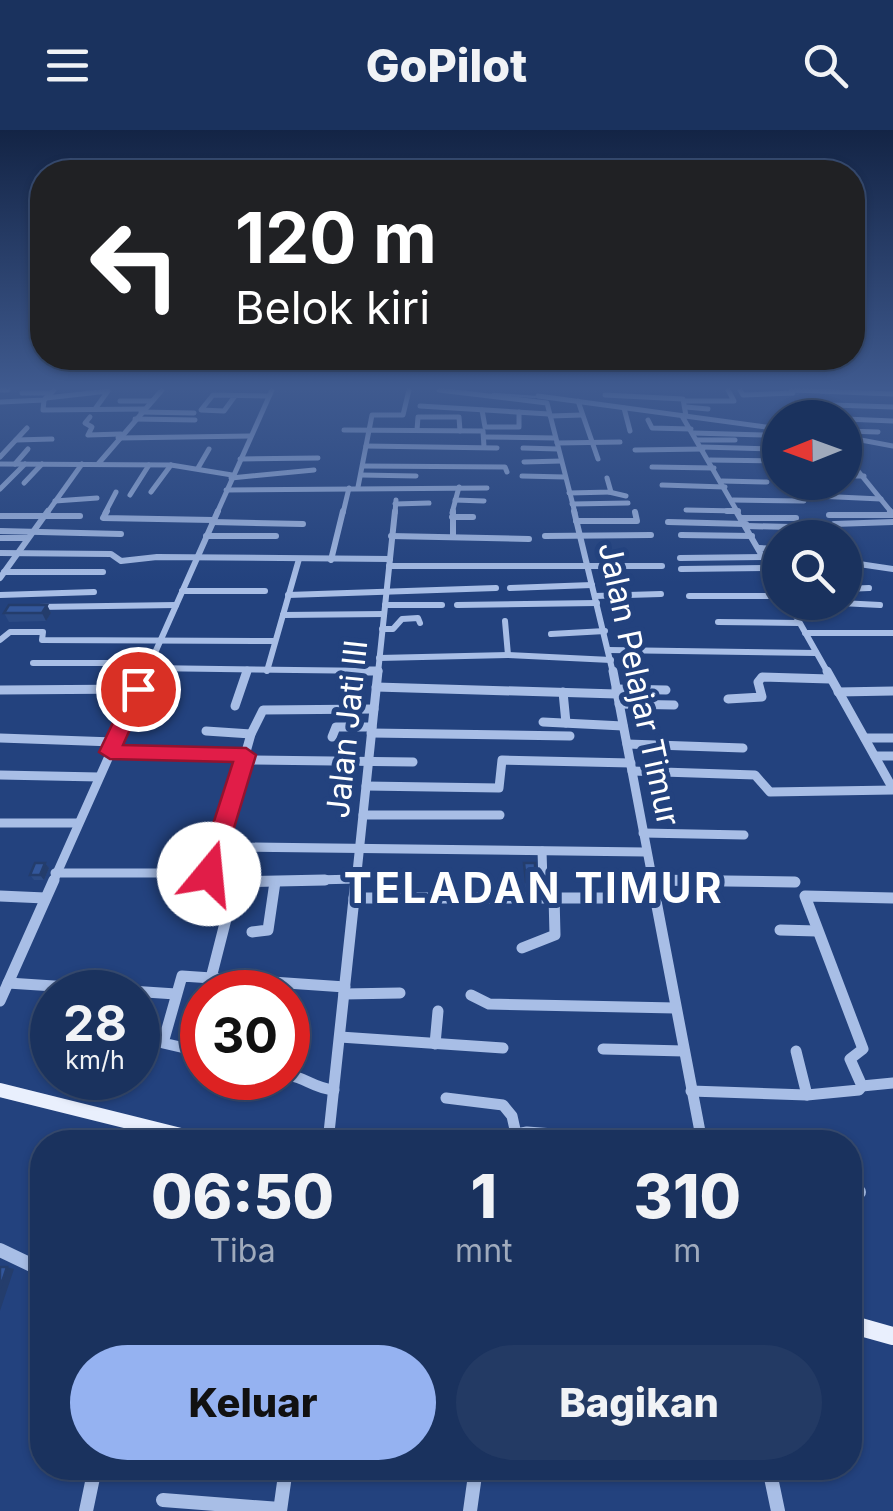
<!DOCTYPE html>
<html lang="id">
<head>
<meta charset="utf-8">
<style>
  :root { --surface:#1a325e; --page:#233a64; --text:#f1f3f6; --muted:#9faabc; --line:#384d73; --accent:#95b2f1 }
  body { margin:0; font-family:Inter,sans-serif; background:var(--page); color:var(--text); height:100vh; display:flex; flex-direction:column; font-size:38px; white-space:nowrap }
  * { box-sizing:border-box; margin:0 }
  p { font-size:32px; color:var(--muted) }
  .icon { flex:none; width:55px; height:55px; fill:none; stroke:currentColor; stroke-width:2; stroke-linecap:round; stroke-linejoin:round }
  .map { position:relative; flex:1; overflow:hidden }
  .drawer { position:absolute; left:30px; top:1000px; width:832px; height:350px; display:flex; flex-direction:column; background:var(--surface); border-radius:40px; box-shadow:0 2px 8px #0004,0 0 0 2px var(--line) }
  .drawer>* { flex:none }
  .top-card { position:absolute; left:30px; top:30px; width:835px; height:210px; border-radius:40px; box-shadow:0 2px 8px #0004,0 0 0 2px var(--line); background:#202124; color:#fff; overflow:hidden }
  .needle { width:65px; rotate:269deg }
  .buttons { position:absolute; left:762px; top:270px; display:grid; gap:20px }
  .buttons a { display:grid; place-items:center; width:100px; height:100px; border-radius:50%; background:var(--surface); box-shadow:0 2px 8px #0004,0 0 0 2px var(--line); font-size:50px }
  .speed { position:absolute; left:30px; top:840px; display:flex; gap:20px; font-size:50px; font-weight:700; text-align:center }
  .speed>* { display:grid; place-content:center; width:130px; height:130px; border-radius:50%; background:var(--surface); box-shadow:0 2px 8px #0004,0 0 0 2px var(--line); line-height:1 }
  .speed small { font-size:25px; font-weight:400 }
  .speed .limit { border:15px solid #d22; background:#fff; color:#111 }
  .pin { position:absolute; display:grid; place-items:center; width:85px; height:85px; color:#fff; margin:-42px; border:5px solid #fff; border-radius:50%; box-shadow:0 2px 10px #0007 }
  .me { position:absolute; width:110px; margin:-55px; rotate:17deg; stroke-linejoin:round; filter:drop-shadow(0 0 8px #0008) }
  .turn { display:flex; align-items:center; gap:35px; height:210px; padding:0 40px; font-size:45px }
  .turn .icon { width:130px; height:130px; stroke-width:2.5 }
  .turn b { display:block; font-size:70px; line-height:85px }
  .eta { display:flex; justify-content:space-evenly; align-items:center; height:170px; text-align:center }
  .eta b { font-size:60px; font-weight:800; line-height:70px }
  .action { display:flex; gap:20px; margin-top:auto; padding:20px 40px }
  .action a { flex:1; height:115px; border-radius:60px; background:var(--accent); color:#111; font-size:40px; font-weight:800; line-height:115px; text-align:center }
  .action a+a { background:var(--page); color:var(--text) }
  header { display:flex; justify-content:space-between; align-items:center; height:130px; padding:0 40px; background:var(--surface); font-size:45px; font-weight:800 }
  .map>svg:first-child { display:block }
</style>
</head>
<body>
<header><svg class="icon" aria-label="menu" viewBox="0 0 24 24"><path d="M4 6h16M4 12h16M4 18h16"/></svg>GoPilot<svg class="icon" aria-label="search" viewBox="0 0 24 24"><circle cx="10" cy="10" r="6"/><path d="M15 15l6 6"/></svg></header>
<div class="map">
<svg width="893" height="1381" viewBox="0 0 893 1381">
  <rect width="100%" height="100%" fill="#23427e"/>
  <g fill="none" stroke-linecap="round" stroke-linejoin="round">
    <path stroke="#9cb8e7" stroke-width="2.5" d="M493,264l42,3"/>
    <g stroke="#a8bee6" stroke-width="5">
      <path d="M0,260h8"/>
      <path d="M439,260l108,13 28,110"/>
      <path d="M740,260l3,5 50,-2"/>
      <path d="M791,260l102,4"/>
      <path d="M22,263h29"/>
      <path d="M605,265l78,4 3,17"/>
      <path d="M235,266l-11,15 -23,-1 12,-15 56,1"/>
      <path d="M538,266l242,33"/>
      <path d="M46,268l62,-7 -13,18"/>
      <path d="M44,270l-1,10 101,-1"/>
      <path d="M120,271h31"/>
      <path d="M578,271l20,58"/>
      <path d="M686,271h48l-6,-11"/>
      <path d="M0,272l44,-2 10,-10"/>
      <path d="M802,274l91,3"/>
      <path d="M802,274l11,14"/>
      <path d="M420,276l129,8"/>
      <path d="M686,277l22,2"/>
      <path d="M624,278l6,23"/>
      <path d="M482,280l3,17h34v-15"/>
      <path d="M141,282l53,1"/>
      <path d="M550,286l32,-1"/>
      <path d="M682,286l56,97"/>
      <path d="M90,287l-5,6 7,4 -4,8 33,-1"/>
      <path d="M135,289l60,1"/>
      <path d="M845,289l48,2"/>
      <path d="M648,290l4,8 39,1"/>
      <path d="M344,300l139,1 1,16"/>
      <path d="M417,300l1,-13h41l1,14"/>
      <path d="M845,301l33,1"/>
      <path d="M693,303l70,2"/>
      <path d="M780,303l-8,1 8,14"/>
      <path d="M484,307l71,1"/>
      <path d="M845,307l48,9"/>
      <path d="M118,308l132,-2"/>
      <path d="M16,310l36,-1"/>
      <path d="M697,310h38"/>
      <path d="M557,313l63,-1"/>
      <path d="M366,316l131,2"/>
      <path d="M702,317l68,2"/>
      <path d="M523,318l35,1"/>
      <path d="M635,320l68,-1"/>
      <path d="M845,325l47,58"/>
      <path d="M0,327l27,-29"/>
      <path d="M240,329l78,-1"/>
      <path d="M710,330l67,1"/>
      <path d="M524,332l37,-1"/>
      <path d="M0,334l171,1 61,10"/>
      <path d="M15,334l13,-15"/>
      <path d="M98,334l64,-74"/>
      <path d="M363,336l142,1 2,5"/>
      <path d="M652,337l62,1"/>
      <path d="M198,338l11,-19"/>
      <path d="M361,345l55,1"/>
      <path d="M522,346l43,1"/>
      <path d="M845,346h19"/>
      <path d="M231,348l83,-8"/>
      <path d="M722,351l45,1"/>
      <path d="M814,352l3,4"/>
      <path d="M24,353l18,-19"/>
      <path d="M662,355l63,2"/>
      <path d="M358,357l14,-72h31l6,-25"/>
      <path d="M0,359l25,-25"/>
      <path d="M226,360l261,-2"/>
      <path d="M151,362l20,-27"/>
      <path d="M609,362l17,4"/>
      <path d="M569,363l42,-1 -4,-14"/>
      <path d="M130,365l19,-30"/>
      <path d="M816,366l65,3"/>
      <path d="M455,370l29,1"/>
      <path d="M733,370l71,1"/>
      <path d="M55,371l42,-3"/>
      <path d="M395,374l34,-1"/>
      <path d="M572,374l56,-1"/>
      <path d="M686,380l52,1"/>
      <path d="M47,383l35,-49"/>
      <path d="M105,383l11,-21"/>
      <path d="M217,383l55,-123"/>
      <path d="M343,383l6,-25"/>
      <path d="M395,383l1,-13"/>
      <path d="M452,383l7,-26"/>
    </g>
    <g stroke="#a8bee6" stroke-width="6">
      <path d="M107,381l-4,7 110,2"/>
      <path d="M574,381l39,162"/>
      <path d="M727,381h11"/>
      <path d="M736,381l44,76"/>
      <path d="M890,381l3,3"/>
      <path d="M829,385h64"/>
      <path d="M0,386h80"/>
      <path d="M452,387h21"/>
      <path d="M742,388h54"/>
      <path d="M576,391h61l-2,-9"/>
      <path d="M212,392l91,2"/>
      <path d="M668,392l78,2"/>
      <path d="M834,394l59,-2"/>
      <path d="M747,396l82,2"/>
      <path d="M0,401l121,3"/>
      <path d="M681,405l71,1"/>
      <path d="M206,406h70"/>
      <path d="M391,406l138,3"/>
      <path d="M453,406v-25"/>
      <path d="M545,406l106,-1"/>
      <path d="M0,408h27"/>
      <path d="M759,418l21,1"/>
      <path d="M0,423l111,1 10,7 36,-4 233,2"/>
      <path d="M680,428l83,-1"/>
      <path d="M845,428l13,13 -13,2"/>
      <path d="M331,430l12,-49"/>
      <path d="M859,434l34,5"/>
      <path d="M389,436h273"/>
      <path d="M681,439l89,-1"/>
      <path d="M4,442h99"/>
      <path d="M0,448l48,-67"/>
      <path d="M510,458l82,-3"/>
      <path d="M845,459l24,-1"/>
      <path d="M182,461h83"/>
      <path d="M0,465l94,-3"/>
      <path d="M288,465l208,-7"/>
      <path d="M595,466l66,-2"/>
      <path d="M689,466h91"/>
      <path d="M788,472l40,71"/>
      <path d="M821,472l59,3"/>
      <path d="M385,475h57"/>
      <path d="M457,475l140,-2"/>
      <path d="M38,477l138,-2"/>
      <path d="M283,485l101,-1"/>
      <path d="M505,491l3,34"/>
      <path d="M718,492l81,1"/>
      <path d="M382,499h11l9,-10 16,-1 2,5"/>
      <path d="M805,503h88"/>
      <path d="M551,504l54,-3"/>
      <path d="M0,510l10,-8h33l-1,8 233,1"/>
      <path d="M609,520l207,3"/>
      <path d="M379,528l129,-3 103,5"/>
      <path d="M33,533h117"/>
      <path d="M147,538l231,3"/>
      <path d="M267,541l32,-112"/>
      <path d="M146,543l72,-162"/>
      <path d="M378,543l17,-162"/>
    </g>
    <g stroke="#a8bee6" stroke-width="9">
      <path d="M358,541h20"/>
      <path d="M613,541l40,211"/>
      <path d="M827,541l66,118"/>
      <path d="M376,557l241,7"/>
      <path d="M616,559l50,1"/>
      <path d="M0,560l138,-1"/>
      <path d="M563,562l3,31"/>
      <path d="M838,562l55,-1"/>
      <path d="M728,569l34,-2 -4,-15 4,-5 68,2"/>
      <path d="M619,574l55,1"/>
      <path d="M235,576l12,-35"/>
      <path d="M543,592l80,4"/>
      <path d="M206,601l45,3"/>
      <path d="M371,603l199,3"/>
      <path d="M332,607l4,-10h36"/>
      <path d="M0,608l114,4"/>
      <path d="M865,608h28"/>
      <path d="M627,614l116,4"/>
      <path d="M110,622l135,3"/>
      <path d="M875,626h18"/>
      <path d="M244,630l169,2"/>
      <path d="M632,641l123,4 15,17 123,-2"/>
      <path d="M0,645l99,2"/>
      <path d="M366,656l133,2 3,-28 129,3"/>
      <path d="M363,685h137"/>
      <path d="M0,693h78"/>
      <path d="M643,703l101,2"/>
      <path d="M542,721l1,31"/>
      <path d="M55,743h157l39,-139 12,-24 111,-1"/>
      <path d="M651,750l144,2"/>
      <path d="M53,752l94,-211"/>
      <path d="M234,752l122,-3"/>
      <path d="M235,752l9,-35 401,5"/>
      <path d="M356,752l22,-211"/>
    </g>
    <g stroke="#a8bee6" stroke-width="11">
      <path d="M543,750v15"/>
      <path d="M651,750l144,2"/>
      <path d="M652,750l50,262"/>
      <path d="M234,752l91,-2"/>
      <path d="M0,766l45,2"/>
      <path d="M354,768h300"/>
      <path d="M780,800l37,1"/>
      <path d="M252,802l16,-2 7,-48"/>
      <path d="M522,818l33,-13 -1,-39"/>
      <path d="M211,848l25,-98"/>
      <path d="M8,853l168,11"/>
      <path d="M344,864l56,-1"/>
      <path d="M471,865l18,9 186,4"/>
      <path d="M0,871l54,-121"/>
      <path d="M340,907l163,11"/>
      <path d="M435,914l3,-33"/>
      <path d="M603,919l81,2"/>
      <path d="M796,921l11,44"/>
      <path d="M202,922l-39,-9 19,-67 163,11"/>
      <path d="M288,945c19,3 25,13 46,15"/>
      <path d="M862,956l31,-3"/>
      <path d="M691,961l116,4 52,-5 3,-4 -12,-27 13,-10 -58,-153 88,2"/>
      <path d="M446,968l57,7 9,11 4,18"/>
      <path d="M148,1012l6,-14"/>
      <path d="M328,1012l28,-262"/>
      <path d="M510,1012l6,-8 11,-2 93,7"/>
    </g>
    <g stroke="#a8bee6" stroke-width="14">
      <path d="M850,1062h9"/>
      <path d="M0,1120l42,20"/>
      <path d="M769,1338l9,43"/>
      <path d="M163,1370l117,9"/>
      <path d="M86,1381l9,-43"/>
      <path d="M280,1381l6,-43"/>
      <path d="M470,1381l6,-43"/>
    </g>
    <path stroke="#e9effd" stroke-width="14" d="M0,960l209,52"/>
    <path stroke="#e9effd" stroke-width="18" d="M850,1194l43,12"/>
  </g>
  <g fill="#2c4b85">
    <path d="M47,475l4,8 -5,8 -37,1 -5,-9z"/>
    <path d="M45,733l4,5 -5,12h-10l-4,-5z"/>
    <path d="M524,733l11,19 -1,5h-9z"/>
  </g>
  <g fill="#243d6c">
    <path d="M47,475l4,8 -5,8 -4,-8z"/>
    <path d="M45,733l4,5 -5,12 -4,-5z"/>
    <path d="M7,1137l7,2 -14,42v-23z"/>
  </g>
  <g fill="#33579b" stroke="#243d6c" stroke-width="2.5">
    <path d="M9,475h38l-5,8h-38z"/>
    <path d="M35,733h10l-5,12h-10z"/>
    <path d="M524,733h11v19h-9z"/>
    <path d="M0,1137h7l-7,21z"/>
  </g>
  <linearGradient id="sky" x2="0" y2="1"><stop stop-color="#132445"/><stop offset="0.57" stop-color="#3f5a8f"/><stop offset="1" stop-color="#3f5a8f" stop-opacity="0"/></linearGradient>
  <rect width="893" height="453" fill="url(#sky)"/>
  <path fill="#e11d48" stroke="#92132f" stroke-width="2.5" d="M138,553l10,6 -25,56 123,3 10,7 -38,126h-18l-3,-7 36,-112 -123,-3 -11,-7 30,-63z"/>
  <g text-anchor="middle" stroke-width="10" stroke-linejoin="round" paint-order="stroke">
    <g font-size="32" fill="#fff" stroke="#23427e">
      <text transform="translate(639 554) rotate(78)" y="11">Jalan Pelajar Timur</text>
      <text transform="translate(347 599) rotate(-84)" y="11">Jalan Jati III</text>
    </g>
    <g font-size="42" font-weight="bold" letter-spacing="2.5" fill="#fff" stroke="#23427e">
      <text x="534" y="773">TELADAN TIMUR</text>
    </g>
  </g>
</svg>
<div class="buttons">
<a><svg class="needle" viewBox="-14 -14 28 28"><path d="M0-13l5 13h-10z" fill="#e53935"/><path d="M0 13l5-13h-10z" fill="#9faabc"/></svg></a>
<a><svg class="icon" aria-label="search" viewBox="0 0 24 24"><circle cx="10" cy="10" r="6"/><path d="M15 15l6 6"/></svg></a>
</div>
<div class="speed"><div>28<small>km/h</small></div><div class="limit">30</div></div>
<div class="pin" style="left:138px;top:559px;background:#d93025"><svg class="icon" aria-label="arrive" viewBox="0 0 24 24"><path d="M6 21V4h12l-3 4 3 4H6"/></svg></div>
<svg class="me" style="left:209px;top:744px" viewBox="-20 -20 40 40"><circle r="19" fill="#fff"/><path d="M0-13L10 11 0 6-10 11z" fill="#e11d48"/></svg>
<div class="top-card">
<div class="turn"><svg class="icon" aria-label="left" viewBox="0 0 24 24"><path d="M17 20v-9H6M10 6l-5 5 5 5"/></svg><div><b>120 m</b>Belok kiri</div></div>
</div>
<section class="drawer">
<div class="eta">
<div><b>06:50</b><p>Tiba</p></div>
<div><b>1</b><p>mnt</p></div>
<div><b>310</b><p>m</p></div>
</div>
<div class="action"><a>Keluar</a><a>Bagikan</a></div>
</section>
</div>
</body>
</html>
